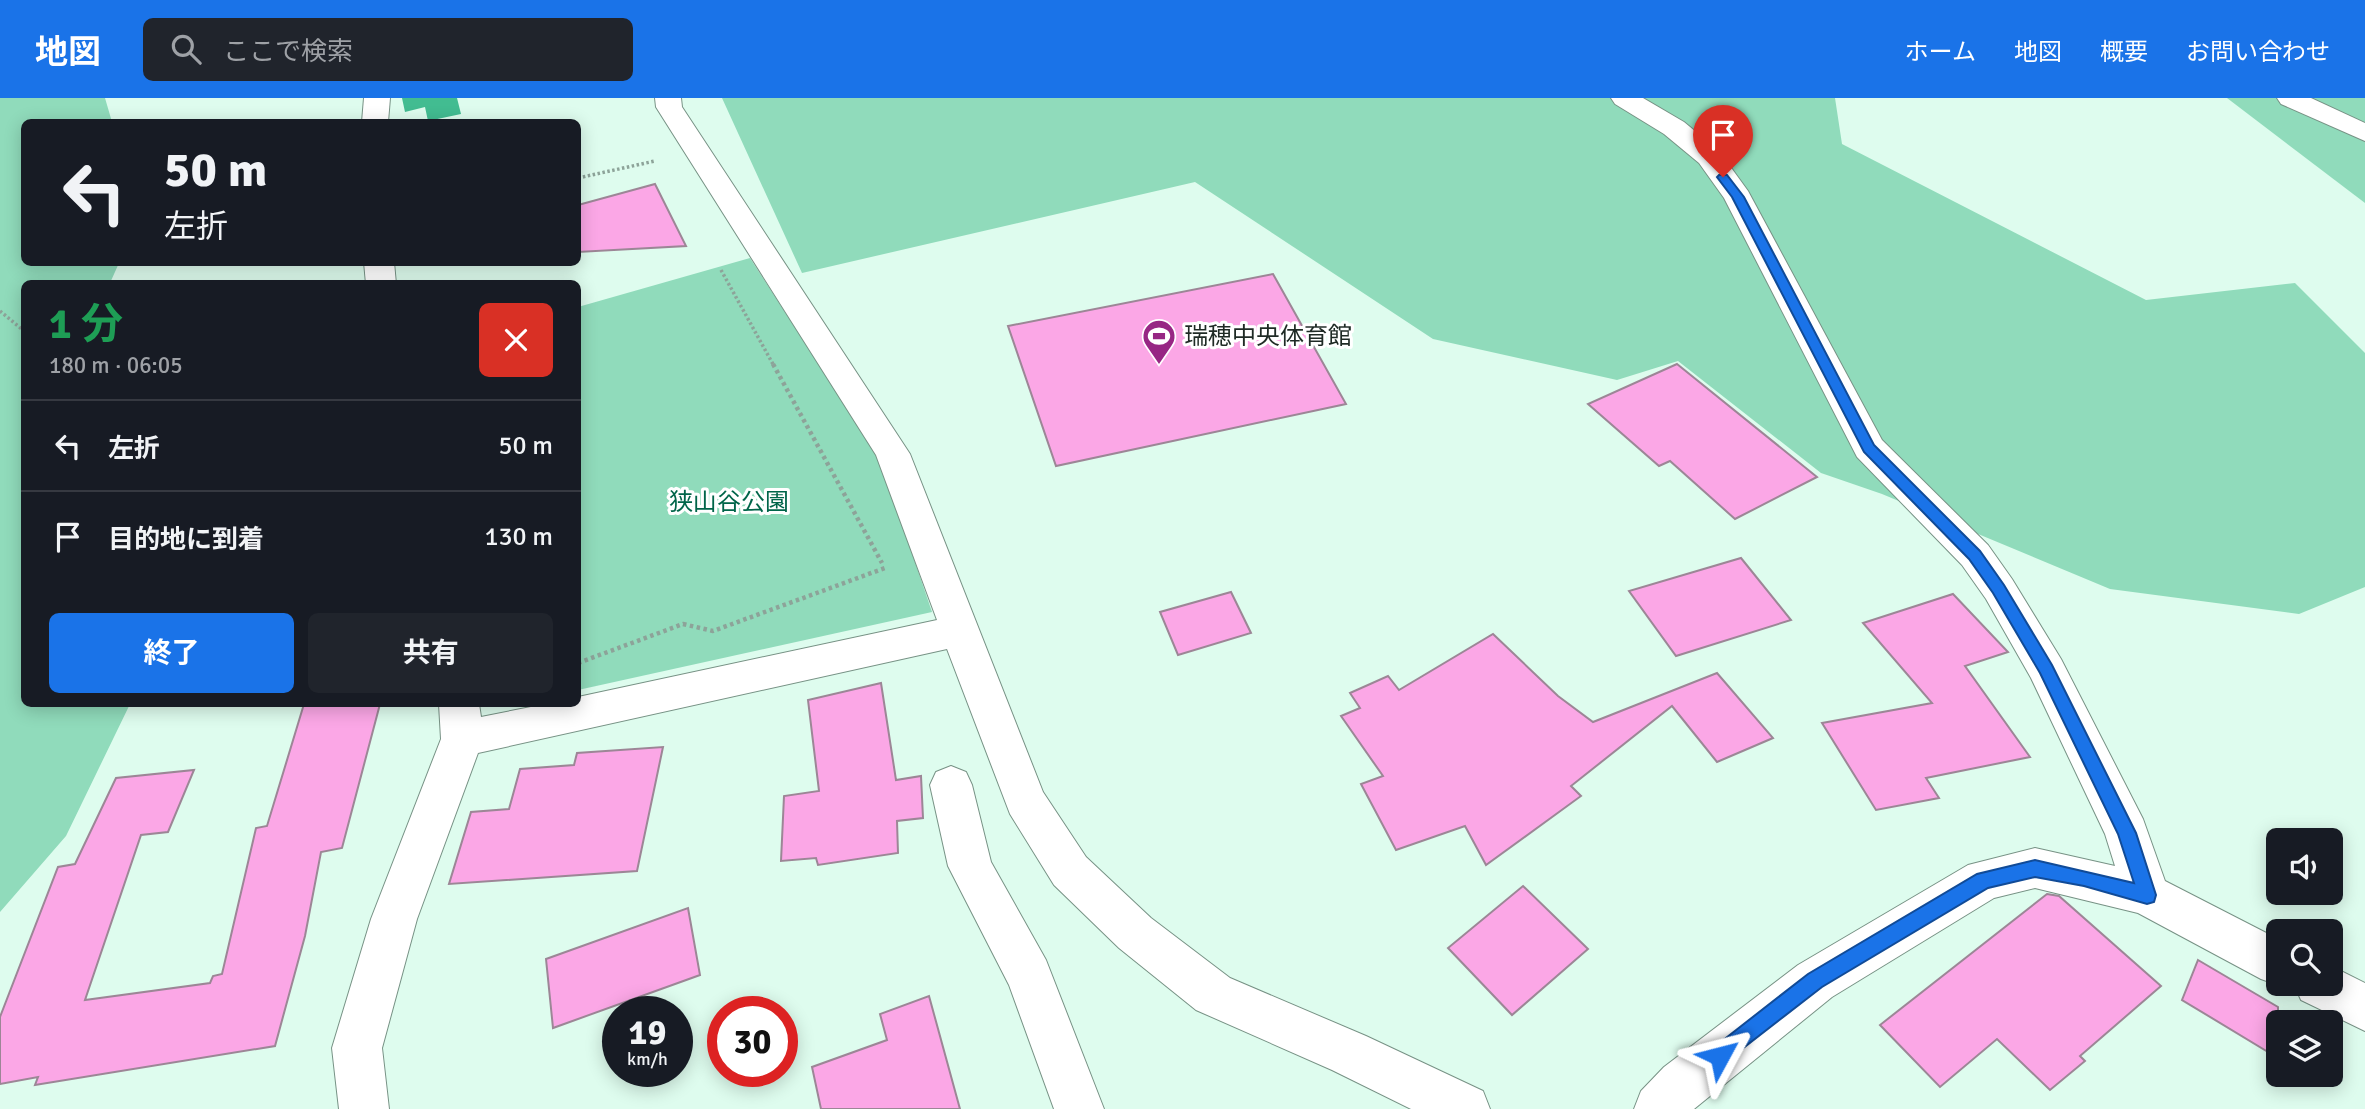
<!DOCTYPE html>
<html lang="ja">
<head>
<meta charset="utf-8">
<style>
  :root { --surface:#171b24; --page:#20242c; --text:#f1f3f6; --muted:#9ea1a6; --line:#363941; --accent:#1a73e8 }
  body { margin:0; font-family:Signika,"Noto Sans JP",sans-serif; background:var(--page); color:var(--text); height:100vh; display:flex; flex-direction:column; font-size:26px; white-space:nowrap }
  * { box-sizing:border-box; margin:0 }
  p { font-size:23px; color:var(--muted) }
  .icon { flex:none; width:38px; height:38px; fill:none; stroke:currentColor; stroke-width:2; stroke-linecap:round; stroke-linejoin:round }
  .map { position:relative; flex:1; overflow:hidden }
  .drawer { position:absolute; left:21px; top:182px; width:560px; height:427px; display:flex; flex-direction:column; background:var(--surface); border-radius:10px; box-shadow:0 4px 18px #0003 }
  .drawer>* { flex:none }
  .hud { position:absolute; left:21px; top:21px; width:560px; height:147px; border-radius:10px; box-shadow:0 4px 18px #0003; background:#171b24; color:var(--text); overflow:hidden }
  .tools { position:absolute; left:2266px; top:730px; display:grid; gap:14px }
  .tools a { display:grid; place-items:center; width:77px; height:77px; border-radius:10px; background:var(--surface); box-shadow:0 4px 18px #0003; font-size:35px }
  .speed { position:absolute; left:602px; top:898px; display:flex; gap:14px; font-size:35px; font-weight:700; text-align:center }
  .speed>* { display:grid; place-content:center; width:91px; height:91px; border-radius:50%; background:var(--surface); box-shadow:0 4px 18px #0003; line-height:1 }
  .speed small { font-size:18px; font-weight:400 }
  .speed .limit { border:10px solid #d22; background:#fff; color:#111 }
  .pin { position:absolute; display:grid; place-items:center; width:60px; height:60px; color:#fff; margin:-72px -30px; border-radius:50% 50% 50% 0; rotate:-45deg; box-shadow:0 0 7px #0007 }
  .pin .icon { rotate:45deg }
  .me { position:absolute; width:77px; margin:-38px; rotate:52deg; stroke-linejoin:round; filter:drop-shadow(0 0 5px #0008) }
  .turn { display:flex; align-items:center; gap:24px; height:147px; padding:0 28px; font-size:32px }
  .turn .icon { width:91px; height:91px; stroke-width:2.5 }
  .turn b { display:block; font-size:49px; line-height:60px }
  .round { display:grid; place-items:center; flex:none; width:74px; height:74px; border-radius:10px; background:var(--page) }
  .overview { display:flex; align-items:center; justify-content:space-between; height:119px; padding:0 28px }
  h1 { font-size:42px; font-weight:700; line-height:52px; color:#1e9e55 }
  .button { display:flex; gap:14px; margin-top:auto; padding:14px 28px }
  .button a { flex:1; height:80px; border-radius:10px; background:var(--accent); color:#fff; font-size:28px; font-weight:700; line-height:80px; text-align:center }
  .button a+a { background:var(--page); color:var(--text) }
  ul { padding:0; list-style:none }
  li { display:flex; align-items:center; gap:21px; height:91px; padding:0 28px; border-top:2px solid var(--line) }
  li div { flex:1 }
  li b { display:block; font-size:26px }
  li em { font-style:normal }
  header { display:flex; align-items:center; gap:42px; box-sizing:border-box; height:98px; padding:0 35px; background:var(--accent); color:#fff }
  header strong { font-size:33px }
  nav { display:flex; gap:38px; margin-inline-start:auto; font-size:24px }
  .search { width:490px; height:63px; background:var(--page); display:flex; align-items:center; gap:18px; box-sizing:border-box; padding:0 24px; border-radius:10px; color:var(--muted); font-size:26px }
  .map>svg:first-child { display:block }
</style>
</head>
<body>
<header>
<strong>地図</strong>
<div class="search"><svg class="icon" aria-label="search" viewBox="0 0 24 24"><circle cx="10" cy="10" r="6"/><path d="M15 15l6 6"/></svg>ここで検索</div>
<nav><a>ホーム</a><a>地図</a><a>概要</a><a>お問い合わせ</a></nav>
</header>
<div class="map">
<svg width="2365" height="1011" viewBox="0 0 2365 1011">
  <rect width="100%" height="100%" fill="#defcee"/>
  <g fill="#90dbbb">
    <path d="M0,0h105l7,24h-88v140l95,1 -9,20 -86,1v420h106l-64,132 -66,76z"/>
    <path d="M722,0h1113l7,46 304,156 149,-17 70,70v234l-66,27 -189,-25 -228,-95 -61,-21 -143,-112 -61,19 -184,-41 -238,-157 -393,91z"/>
    <path d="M2227,0h138v105z"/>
    <path d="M750,160l130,201 52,153 -354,78v-383z"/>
  </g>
  <path fill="#42bc91" d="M402,0h55l4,16 -33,7 -3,-14 -20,5z"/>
  <g fill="#fba7e6" stroke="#9c8696" stroke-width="2">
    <path d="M655,86l31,62 -108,6v-47z"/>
    <path d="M1273,176l73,130 -290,62 -48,-140z"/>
    <path d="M1677,266l140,113 -82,42 -65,-58 -11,5 -71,-62z"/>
    <path d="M1741,460l50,62 -115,36 -47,-65z"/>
    <path d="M1231,494l20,41 -73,22 -18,-43z"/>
    <path d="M1953,496l55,58 -43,14 65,91 -104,21 13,20 -63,12 -54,-87 110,-20 -69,-80z"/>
    <path d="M1493,536l65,62 35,26 124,-49 56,65 -56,24 -45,-56 -101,80 10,10 -95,69 -21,-39 -69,24 -35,-66 22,-8 -42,-60 19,-8 -10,-15 38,-17 11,14z"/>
    <path d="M881,585l15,97 25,-4 2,42 -26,3 1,32 -80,12 -2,-7 -35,3 3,-65 35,-5 -11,-91z"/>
    <path d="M304,606h76l-38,144 -21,4 -16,84 -30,110 -240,39 3,-8 -38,7v-67l58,-150 17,-3 41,-86 78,-8 -26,62 -27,3 -56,165 125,-17 3,-7 9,-2 34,-146 11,-2z"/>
    <path d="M663,649l-26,124 -188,13 22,-72 38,-3 11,-40 54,-4 3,-12z"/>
    <path d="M1523,788l65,63 -76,66 -64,-67z"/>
    <path d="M2047,796l12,2 102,90 -81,70 5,5 -35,29 -53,-51 -57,48 -60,-62z"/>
    <path d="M688,810l12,67 -147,53 -7,-69z"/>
    <path d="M2198,862l80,47v51l-96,-58z"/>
    <path d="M929,898l31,113h-139l-9,-42 75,-27 -7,-26z"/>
  </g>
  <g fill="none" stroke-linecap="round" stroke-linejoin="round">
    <defs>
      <g id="minor">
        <path d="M364,0h26l-2,24h-26z"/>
        <path d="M655,0h26l1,9 228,347 133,338 43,65 65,61 79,60 136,58 117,55 7,18h-79l-79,-39 -136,-60 -77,-62 -65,-63 -44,-71 -63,-165 -469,104 -61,166 -35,129 7,61h-50l-7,-61 39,-129 70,-180 -2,-35h40l2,13 65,-13h32v-7l359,-77 -61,-165 -220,-348z"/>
        <path d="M1611,0h32l41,24 35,29 29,40 134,249 106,105 24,34 49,80 82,160 22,62 113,58v45h5l-5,1 -17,-6 -123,-66 -103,-25 -41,10 -162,99 -138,112h-60l7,-18 23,-24 134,-102 170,-100 67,-17 80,18 -10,-32 -74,-156 -45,-79 -24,-34 -105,-108 -133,-259 -25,-35 -35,-29 -49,-30z"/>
        <path d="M2277,0h34l54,25v18l-84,-37z"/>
        <path d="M364,164h30l2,22h-30z"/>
        <path d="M951,668l15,6 6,13 19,77 55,98 58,149h-50l-45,-124 -61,-119 -18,-81 6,-13z"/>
        <path d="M2331,868l34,17v48l-64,-31 -7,-16h37z"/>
      </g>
    </defs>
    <use href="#minor" stroke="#779285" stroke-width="2"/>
    <g stroke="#8da399" stroke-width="3.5" stroke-dasharray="2.5 2.5" stroke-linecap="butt">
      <path d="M578,80l77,-17"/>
      <path d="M721,172l53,96"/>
      <path d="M0,213l24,20"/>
    </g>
    <g stroke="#8da399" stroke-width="4.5" stroke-dasharray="3.5 3.5" stroke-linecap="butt">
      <path d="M773,266l109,199"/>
      <path d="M578,565l105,-39 30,7 172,-63"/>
    </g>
    <use href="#minor" fill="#fff" fill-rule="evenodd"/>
  </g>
  <path fill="#1a73e8" stroke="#114b97" stroke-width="2" d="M1719,77h8l17,22 130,248 106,106 24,34 48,80 84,168 20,62 -2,7 -7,2 -63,-18 -49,-9 -47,11 -166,99 -102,79 -7,-3 -3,-7 3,-8 95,-74 169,-100 58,-14 99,23 -16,-49 -78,-161 -47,-80 -24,-34 -105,-107 -132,-255 -15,-20z"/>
  <defs>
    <symbol id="stadium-pin" viewBox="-11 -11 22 30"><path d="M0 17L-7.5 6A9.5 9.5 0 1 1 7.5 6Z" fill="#972684" stroke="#fff"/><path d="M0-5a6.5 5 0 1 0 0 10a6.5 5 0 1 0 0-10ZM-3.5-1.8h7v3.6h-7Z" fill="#fff"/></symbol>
  </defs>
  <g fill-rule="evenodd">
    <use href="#stadium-pin" x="1140" y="219" width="38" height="52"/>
  </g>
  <g text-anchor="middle" stroke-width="6" stroke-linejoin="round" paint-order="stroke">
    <g font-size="24" fill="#1f2a25" stroke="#fff" text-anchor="start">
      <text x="1184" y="246">瑞穂中央体育館</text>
    </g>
    <g font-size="24" fill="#006549" stroke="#fff">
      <text x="729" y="412">狭山谷公園</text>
    </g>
  </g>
</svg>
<div class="tools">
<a><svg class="icon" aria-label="sound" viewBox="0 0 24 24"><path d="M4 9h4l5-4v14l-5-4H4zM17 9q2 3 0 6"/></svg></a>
<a><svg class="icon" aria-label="search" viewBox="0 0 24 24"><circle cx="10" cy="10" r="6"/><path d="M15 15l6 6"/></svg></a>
<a><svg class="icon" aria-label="layers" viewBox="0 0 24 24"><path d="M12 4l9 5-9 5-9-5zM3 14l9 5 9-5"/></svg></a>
</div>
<div class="speed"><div>19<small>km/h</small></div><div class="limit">30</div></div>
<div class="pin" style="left:1723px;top:79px;background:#d93025"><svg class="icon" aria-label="arrive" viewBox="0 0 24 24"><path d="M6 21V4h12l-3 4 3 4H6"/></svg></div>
<svg class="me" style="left:1720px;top:958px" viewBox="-20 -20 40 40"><path d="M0-17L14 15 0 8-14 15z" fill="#1a73e8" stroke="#fff" stroke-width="4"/></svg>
<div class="hud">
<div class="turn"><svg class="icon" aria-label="left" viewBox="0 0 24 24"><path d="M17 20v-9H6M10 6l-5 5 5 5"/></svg><div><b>50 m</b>左折</div></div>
</div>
<section class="drawer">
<div class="overview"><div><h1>1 分</h1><p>180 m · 06:05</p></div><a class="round" style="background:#d93025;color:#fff"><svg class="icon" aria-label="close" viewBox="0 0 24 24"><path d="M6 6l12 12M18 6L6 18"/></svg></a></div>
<ul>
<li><svg class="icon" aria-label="left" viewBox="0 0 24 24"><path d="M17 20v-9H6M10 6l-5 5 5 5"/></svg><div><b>左折</b></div><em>50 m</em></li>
<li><svg class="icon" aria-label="arrive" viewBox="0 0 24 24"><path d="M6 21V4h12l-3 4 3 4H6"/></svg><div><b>目的地に到着</b></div><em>130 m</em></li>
</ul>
<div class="button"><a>終了</a><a>共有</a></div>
</section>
</div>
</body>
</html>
